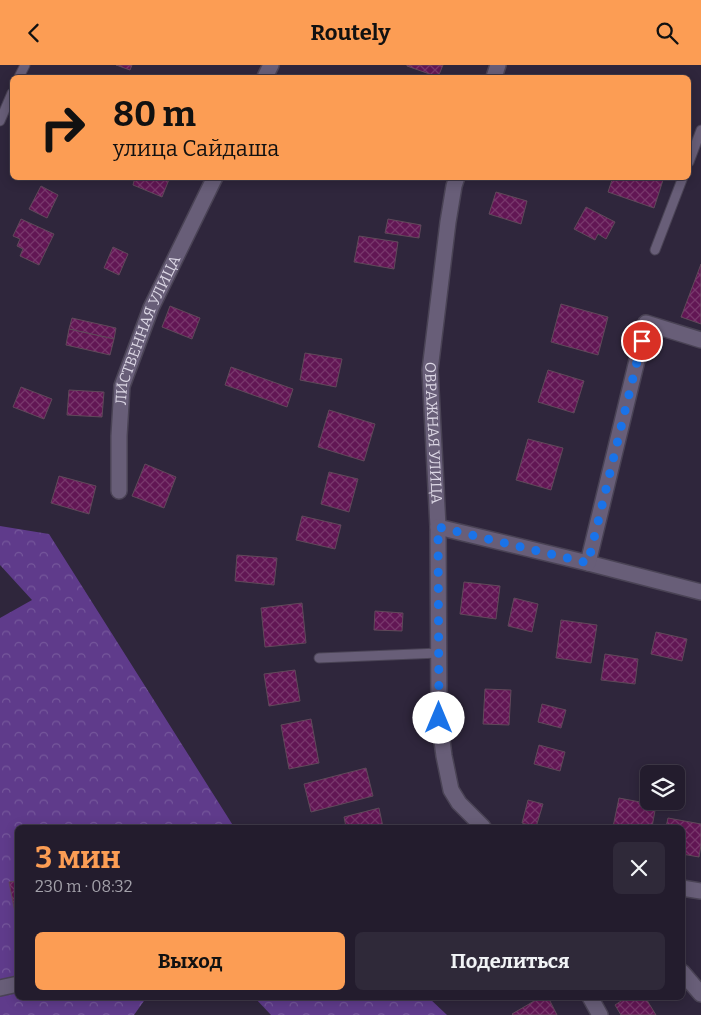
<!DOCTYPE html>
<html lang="ru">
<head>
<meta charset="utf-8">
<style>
  :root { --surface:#231c2d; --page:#2f2939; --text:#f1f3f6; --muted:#a3a1aa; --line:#403a49; --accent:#fc9d54 }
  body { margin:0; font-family:Bitter,serif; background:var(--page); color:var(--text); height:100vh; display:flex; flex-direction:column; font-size:19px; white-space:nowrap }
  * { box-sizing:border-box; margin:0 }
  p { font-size:16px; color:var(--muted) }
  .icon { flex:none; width:28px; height:28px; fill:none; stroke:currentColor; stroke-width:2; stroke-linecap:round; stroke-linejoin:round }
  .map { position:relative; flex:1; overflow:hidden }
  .panel { position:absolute; left:15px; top:760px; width:670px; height:175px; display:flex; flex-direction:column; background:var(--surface); border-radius:8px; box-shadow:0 2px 12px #0003,0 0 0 1px var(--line) }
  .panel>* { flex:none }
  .banner { position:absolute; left:10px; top:10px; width:681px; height:105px; border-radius:8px; box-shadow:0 2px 12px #0003,0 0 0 1px var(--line); background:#fc9d54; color:#111; overflow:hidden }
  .buttons { position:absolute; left:640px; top:700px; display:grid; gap:10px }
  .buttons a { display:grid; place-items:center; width:45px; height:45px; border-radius:8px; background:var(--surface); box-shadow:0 2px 12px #0003,0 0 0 1px var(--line); font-size:25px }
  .pin { position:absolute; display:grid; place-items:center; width:42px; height:42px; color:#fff; margin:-21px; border:2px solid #fff; border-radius:50%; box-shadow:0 1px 5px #0007 }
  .me { position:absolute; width:55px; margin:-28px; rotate:0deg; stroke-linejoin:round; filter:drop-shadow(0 0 4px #0008) }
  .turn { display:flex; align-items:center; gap:18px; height:105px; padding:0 20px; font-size:22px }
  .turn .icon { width:65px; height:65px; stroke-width:2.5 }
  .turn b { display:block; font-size:35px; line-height:42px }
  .round { display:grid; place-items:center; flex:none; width:52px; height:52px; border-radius:8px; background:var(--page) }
  .headline { display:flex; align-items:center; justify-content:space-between; height:85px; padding:0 20px }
  h1 { font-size:30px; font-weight:700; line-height:38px; color:var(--accent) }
  .primary-button { display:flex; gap:10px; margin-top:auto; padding:10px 20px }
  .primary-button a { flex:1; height:58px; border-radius:8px; background:var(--accent); color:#111; font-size:20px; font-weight:700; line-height:58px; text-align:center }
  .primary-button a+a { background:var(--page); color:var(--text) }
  header { display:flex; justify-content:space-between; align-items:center; height:65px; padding:0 20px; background:var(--accent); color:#111; font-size:22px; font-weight:700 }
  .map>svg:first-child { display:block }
</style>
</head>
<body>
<header><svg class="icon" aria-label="back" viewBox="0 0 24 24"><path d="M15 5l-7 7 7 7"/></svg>Routely<svg class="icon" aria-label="search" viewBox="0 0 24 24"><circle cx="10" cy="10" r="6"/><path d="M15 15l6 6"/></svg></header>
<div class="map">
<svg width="701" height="950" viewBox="0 0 701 950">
  <defs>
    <pattern id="forest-crowns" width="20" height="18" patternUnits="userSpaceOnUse" patternTransform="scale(1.25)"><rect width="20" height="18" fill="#5f3b8b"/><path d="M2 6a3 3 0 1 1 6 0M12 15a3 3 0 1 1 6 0" fill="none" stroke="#75579b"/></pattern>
    <pattern id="building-cross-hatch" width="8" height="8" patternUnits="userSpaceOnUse" patternTransform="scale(1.25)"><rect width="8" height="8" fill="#621654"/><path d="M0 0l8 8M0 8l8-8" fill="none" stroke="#78376c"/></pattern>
  </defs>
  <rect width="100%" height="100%" fill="#2f263c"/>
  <g fill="url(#forest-crowns)">
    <path d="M0,461l49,8 185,293h-216v170l128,1 -12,17h-134v-397l32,-18 -32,-35z"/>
    <path d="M255,933h174l18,17h-176z"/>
  </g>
  <g fill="url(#building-cross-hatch)" stroke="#60495a">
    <path d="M116,0h16l-2,5z"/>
    <path d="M407,0h36l-5,12 -31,-11z"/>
    <path d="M135,112h35l-8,20 -29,-12z"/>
    <path d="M613,112h51l-10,31 -46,-16z"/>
    <path d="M41,121l17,9 -11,23 -18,-9z"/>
    <path d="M496,127l31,9 -6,23 -32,-10z"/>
    <path d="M586,142l29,15 -9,17 -8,-5 -3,6 -21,-11z"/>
    <path d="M21,154l33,15 -15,31 -19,-9 3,-7 -6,-3 3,-7 -7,-3z"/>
    <path d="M388,154l33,6 -2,13 -34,-5z"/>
    <path d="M359,171l39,6 -4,27 -40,-7z"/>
    <path d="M113,182l15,7 -9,21 -15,-7z"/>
    <path d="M701,199v60l-20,-7z"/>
    <path d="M561,239l47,13 -10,38 -47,-13z"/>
    <path d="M170,241l30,12 -8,21 -30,-12z"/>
    <path d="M72,253l44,10 -2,11 -45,-10z"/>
    <path d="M69,264l45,10 -4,16 -44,-10z"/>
    <path d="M305,288l37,6 -6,28 -36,-7z"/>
    <path d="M231,302l62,22 -6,18 -62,-22z"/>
    <path d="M548,305l36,11 -10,32 -36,-11z"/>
    <path d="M21,322l31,12 -8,20 -31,-12z"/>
    <path d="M69,325l35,2 -2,25 -35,-2z"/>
    <path d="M329,345l46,14 -11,37 -46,-14z"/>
    <path d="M528,374l35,9 -12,42 -35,-10z"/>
    <path d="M145,399l31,13 -12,31 -32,-12z"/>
    <path d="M329,407l29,7 -9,33 -28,-8z"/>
    <path d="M59,411l37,10 -7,28 -38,-11z"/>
    <path d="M302,451l39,9 -6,24 -39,-9z"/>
    <path d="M237,490l40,3 -3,27 -39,-4z"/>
    <path d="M464,517l36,4 -4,33 -36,-5z"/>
    <path d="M514,533l24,6 -6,28 -24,-6z"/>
    <path d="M302,538l4,40 -41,4 -4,-39z"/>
    <path d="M375,546l28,2 -1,18 -28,-1z"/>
    <path d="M561,555l36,5 -6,38 -35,-5z"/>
    <path d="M656,567l31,7 -5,22 -31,-7z"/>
    <path d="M605,589l33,5 -3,25 -34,-4z"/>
    <path d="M295,605l5,31 -31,5 -5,-32z"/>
    <path d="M485,624l26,1 -2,35 -26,-1z"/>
    <path d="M542,639l24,6 -5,18 -23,-6z"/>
    <path d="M311,654l8,44 -30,6 -8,-44z"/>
    <path d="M539,680l26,7 -5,19 -26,-7z"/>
    <path d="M366,703l7,28 -62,16 -7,-28z"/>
    <path d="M619,733l37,7 -4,22h-39z"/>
    <path d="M528,735l15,4 -7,23 -14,-4z"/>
    <path d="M379,743l4,19h-37l-2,-10z"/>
    <path d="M668,753l33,6v21l-2,12 -17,-3v-27h-16z"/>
    <path d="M18,816v42h-1l-8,-41z"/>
    <path d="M541,932h7l9,18h-44l-1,-1z"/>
    <path d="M627,932h18l11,18h-35l-6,-10z"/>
  </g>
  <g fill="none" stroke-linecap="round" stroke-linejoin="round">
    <defs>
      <g id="lane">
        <path d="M19,12l6,-12"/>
        <path d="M0,56l12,-28"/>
        <path d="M689,97l12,-32"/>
        <path d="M655,185l28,-73"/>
        <path d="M319,593l120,-5"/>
      </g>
      <g id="street">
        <path d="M265,12l6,-12"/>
        <path d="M494,12l4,-12"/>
        <path id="s1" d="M457,112l-3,9 -6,36 -18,148 8,157 1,191 5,38 7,34 8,13 24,24"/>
        <path id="s2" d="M119,426v-55l3,-50 29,-78 64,-131"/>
        <path d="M438,462l150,36 113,29"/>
        <path d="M588,498l58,-240 55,17"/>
        <path d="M682,823l19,3"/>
        <path d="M682,907l19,22"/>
        <path d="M0,923l18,-4"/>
        <path d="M590,932l10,18"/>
      </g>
    </defs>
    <use href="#lane" stroke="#4a4355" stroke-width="11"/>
    <use href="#street" stroke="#4a4355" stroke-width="18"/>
    <use href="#lane" stroke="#685e78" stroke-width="9"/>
    <use href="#street" stroke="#685e78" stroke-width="15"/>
  </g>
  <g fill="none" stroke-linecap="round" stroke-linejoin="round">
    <path stroke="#1a73e8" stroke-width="9" stroke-dasharray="0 16.2" d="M439,653l-1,-191 150,36 54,-222"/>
  </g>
  <g text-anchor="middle" stroke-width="5" stroke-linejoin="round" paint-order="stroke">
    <g font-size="15" fill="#dcd7e5" stroke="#251d32">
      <text dy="5" stroke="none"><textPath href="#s2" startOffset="166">ЛИСТВЕННАЯ УЛИЦА</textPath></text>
      <text dy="5" stroke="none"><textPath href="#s1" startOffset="258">ОВРАЖНАЯ УЛИЦА</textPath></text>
    </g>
  </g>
</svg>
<div class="buttons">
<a><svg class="icon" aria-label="layers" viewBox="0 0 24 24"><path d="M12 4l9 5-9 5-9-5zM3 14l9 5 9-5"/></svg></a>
</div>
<div class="pin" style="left:642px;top:276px;background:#d93025"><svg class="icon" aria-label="arrive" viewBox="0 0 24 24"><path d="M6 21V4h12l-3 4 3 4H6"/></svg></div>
<svg class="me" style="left:439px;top:653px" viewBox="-20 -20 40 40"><circle r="19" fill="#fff"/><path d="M0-13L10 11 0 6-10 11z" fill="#1a73e8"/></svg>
<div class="banner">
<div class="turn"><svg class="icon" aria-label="right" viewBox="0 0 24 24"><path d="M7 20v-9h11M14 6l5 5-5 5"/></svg><div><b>80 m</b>улица Сайдаша</div></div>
</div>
<section class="panel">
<div class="headline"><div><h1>3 мин</h1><p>230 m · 08:32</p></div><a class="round"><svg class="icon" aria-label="close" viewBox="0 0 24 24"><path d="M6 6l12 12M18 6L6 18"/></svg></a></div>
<div class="primary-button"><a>Выход</a><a>Поделиться</a></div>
</section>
</div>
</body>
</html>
